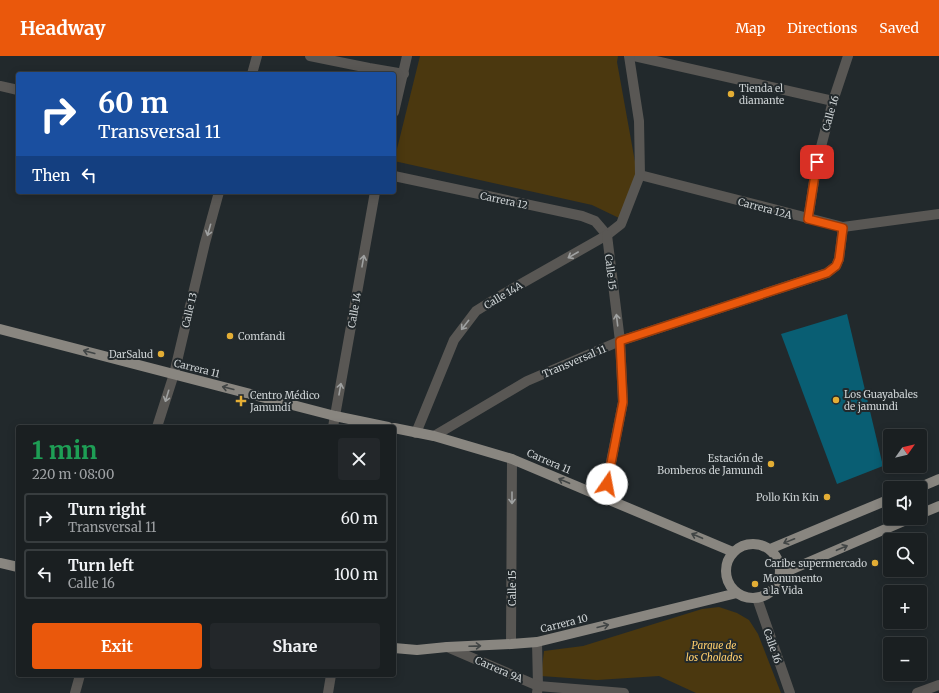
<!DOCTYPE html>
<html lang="en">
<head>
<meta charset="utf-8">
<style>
  :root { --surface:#1a1f21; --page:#23272a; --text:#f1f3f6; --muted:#9fa2a5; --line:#383d3f; --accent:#ea580c }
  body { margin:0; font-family:Merriweather,serif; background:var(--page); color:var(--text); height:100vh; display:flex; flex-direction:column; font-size:15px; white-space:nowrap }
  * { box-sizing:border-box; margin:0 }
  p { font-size:13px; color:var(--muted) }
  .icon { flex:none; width:22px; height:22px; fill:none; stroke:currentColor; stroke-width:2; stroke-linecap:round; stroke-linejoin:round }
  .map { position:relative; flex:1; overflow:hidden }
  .sheet { position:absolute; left:16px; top:369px; width:380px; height:252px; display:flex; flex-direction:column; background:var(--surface); border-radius:4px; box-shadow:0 2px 10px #0003,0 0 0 1px var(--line) }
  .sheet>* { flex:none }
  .banner { position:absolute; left:16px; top:16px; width:380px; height:122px; border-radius:4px; box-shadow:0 2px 10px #0003,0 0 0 1px var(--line); background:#1a4fa0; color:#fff; overflow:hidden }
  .needle { width:26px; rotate:56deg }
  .controls { position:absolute; left:883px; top:373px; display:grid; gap:8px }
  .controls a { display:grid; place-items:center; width:44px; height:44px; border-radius:4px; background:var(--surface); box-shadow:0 2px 10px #0003,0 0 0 1px var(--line); font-size:20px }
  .pin { position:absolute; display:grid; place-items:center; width:34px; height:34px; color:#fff; margin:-17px; border-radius:8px; box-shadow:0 2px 6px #0006 }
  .me { position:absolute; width:44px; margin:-22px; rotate:12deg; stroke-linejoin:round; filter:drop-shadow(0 0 3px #0008) }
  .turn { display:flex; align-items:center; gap:14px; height:84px; padding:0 16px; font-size:18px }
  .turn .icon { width:52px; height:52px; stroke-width:2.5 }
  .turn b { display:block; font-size:28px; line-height:34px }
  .then { display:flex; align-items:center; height:38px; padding:0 16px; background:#0003; gap:8px; font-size:15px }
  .round { display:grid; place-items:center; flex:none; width:42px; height:42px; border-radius:4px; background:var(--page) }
  .summary { display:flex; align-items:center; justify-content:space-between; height:68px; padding:0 16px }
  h1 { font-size:24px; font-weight:700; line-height:30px; color:#1e9e55 }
  .action { display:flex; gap:8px; margin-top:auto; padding:8px 16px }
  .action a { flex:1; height:46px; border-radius:4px; background:var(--accent); color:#fff; font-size:16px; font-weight:700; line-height:46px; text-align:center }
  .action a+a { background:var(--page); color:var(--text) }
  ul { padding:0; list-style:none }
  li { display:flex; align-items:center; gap:12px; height:50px; margin:0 8px 6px; padding:0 8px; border:2px solid var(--line); border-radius:4px }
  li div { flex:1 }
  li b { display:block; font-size:15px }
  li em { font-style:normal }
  header { display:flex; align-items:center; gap:24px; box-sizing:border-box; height:56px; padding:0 20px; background:var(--accent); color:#fff }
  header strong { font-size:19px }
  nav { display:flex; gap:22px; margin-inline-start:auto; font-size:14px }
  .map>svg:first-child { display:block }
</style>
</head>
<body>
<header>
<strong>Headway</strong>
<nav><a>Map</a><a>Directions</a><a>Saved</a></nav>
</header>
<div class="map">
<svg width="939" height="637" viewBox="0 0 939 637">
  <rect width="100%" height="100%" fill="#22292c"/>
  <g fill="#4b380f">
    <path d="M420,0h198l-1,6 20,111 -18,45 -27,-13 -198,-44z"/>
    <path d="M719,551l18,6 12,7 9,14 23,59h-85l-37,-17 -62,4 -56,-4 3,-25 39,-5 119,-37z"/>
  </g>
  <path fill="#095e73" d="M847,258l36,152 -46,18 -56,-150z"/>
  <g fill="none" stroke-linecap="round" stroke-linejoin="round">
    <g stroke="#595754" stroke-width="10">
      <path d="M310,0l59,12 35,6"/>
      <path d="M634,0l199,45"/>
      <path d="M252,18l5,-18"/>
      <path d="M0,30l18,4"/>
      <path d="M394,56l13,-56"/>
      <path d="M640,119l203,52 96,-13"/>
      <path d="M394,120l188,40 13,5 12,14"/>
      <path d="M808,163l9,-57 16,-61 15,-45"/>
      <path d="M157,371l17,-53 31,-131 14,-51"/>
      <path d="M333,371l42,-235"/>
      <path d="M416,377l38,-93 22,-29 29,-18 102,-58 14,-11 19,-49 -1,-54 -10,-65"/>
      <path d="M434,380l93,-55 93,-40 207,-68 9,-7 3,-7 4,-32"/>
      <path d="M604,441l19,-95 -3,-61 -13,-106"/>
      <path d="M757,542l33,95"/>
      <path d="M537,586l1,44 -1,7"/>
      <path d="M511,588l1,-185"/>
      <path d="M447,591l91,39 86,7"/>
      <path d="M75,637l5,-18"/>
      <path d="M328,637l3,-18"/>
      <path d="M917,637l22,-8"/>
    </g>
    <g stroke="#898680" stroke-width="10">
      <path d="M0,273l335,87 53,11"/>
      <path d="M394,372l40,8 78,23 221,93"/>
      <path d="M918,432l21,-9"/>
      <path d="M920,458l19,-8"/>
      <circle cx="753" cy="515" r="27"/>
      <path d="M770,493l120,-50"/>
      <path d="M0,507l18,4"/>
      <path d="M781,518l130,-56"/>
      <path d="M394,592l23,2 30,-3 64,-3 26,-2 200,-49"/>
    </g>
  </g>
  <defs><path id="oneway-shaft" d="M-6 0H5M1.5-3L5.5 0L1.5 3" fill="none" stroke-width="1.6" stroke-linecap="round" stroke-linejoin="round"/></defs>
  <g stroke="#9fa1a1">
    <use href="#oneway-shaft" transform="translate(209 174) rotate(106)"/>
    <use href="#oneway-shaft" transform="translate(573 199) rotate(150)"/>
    <use href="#oneway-shaft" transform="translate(363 205) rotate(-80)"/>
    <use href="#oneway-shaft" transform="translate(617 264) rotate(-97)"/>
    <use href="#oneway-shaft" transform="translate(465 269) rotate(128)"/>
    <use href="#oneway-shaft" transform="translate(340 333) rotate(-80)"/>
    <use href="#oneway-shaft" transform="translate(167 340) rotate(107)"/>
    <use href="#oneway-shaft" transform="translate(512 442) rotate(90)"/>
  </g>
  <g stroke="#414545">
    <use href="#oneway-shaft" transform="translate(89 296) rotate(-165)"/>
    <use href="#oneway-shaft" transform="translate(228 332) rotate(-166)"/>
    <use href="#oneway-shaft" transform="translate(564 425) rotate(-157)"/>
    <use href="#oneway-shaft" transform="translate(697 480) rotate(-157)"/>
    <use href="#oneway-shaft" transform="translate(789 485) rotate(158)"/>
    <use href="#oneway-shaft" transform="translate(842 492) rotate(-23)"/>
    <use href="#oneway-shaft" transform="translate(603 570) rotate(-14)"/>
    <use href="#oneway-shaft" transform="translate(475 590) rotate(-2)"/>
  </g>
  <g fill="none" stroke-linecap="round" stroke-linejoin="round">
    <defs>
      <path id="route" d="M607,428l16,-82 -3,-61 207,-68 9,-7 3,-7 4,-31 -35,-9 9,-57"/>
    </defs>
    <use href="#route" stroke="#983908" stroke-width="10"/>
    <use href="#route" stroke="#ea580c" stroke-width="7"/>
  </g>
  <g fill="#e4ae35" stroke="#22292c" stroke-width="1.5">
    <circle cx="731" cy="38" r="4"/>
    <circle cx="230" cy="280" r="4"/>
    <circle cx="161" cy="298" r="4"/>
    <circle cx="836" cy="344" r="4"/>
    <path d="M239 339h4v4h4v4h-4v4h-4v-4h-4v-4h4z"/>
    <circle cx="771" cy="408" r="4"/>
    <circle cx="827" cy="441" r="4"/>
    <circle cx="875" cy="507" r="4"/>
    <circle cx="755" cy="528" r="4"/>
  </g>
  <g text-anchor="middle" stroke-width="4" stroke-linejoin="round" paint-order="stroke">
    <g font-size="10" fill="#cdd2d4" stroke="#22292c" text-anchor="start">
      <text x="739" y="36">Tienda el<tspan x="739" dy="12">diamante</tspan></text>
      <text x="238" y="284">Comfandi</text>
      <text x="153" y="302" text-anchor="end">DarSalud</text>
      <text x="844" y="342">Los Guayabales<tspan x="844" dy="12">de jamundi</tspan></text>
      <text x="250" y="343">Centro Médico<tspan x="250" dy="12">Jamundí</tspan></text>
      <text x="763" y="406" text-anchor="end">Estación de<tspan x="763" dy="12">Bomberos de Jamundi</tspan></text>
      <text x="819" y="445" text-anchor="end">Pollo Kin Kin</text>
      <text x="867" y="511" text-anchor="end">Caribe supermercado</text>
      <text x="763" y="526">Monumento<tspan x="763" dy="12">a la Vida</tspan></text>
    </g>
    <g font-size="10" fill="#cdd2d4" stroke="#22292c">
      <text transform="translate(830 57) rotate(-74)" y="4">Calle 16</text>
      <text transform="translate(504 144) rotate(12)" y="4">Carrera 12</text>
      <text transform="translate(765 152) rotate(15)" y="4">Carrera 12A</text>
      <text transform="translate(611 216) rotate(83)" y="4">Calle 15</text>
      <text transform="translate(503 239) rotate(-31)" y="4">Calle 14A</text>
      <text transform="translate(189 254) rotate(-77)" y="4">Calle 13</text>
      <text transform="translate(354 254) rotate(-80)" y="4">Calle 14</text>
      <text transform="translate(574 305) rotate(-23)" y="4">Transversal 11</text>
      <text transform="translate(197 312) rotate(14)" y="4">Carrera 11</text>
      <text transform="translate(549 405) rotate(23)" y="4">Carrera 11</text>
      <text transform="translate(512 532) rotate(-90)" y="4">Calle 15</text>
      <text transform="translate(564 567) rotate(-14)" y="4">Carrera 10</text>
      <text transform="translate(773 590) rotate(71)" y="4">Calle 16</text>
      <text transform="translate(499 613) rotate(23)" y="4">Carrera 9A</text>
    </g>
    <g font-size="10" font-style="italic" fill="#ffce6c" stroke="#22292c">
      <text x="714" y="593">Parque de<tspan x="714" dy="12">los Cholados</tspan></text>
    </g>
  </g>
</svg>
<div class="controls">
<a><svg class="needle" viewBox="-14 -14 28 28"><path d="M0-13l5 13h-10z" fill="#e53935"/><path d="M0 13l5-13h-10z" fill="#9fa2a5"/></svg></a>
<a><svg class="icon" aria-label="sound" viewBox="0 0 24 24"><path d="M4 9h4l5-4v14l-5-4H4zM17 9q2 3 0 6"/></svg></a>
<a><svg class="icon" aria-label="search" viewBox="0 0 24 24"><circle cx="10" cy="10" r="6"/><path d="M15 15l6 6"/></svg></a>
<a>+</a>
<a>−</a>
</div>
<div class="pin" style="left:817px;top:106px;background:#d93025"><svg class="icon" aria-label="arrive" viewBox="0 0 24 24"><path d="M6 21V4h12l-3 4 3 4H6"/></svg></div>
<svg class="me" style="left:607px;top:428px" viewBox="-20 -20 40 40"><circle r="19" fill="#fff"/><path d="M0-13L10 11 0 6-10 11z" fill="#ea580c"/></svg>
<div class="banner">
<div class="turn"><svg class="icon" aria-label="right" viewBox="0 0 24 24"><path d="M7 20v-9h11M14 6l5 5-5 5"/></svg><div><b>60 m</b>Transversal 11</div></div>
<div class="then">Then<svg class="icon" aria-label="left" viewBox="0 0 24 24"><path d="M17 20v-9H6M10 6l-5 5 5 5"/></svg></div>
</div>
<section class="sheet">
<div class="summary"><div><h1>1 min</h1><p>220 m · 08:00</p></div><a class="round"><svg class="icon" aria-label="close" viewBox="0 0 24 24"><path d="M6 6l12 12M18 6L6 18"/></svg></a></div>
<ul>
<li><svg class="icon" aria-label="right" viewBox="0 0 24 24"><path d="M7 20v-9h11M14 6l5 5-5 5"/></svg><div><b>Turn right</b><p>Transversal 11</p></div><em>60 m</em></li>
<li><svg class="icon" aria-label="left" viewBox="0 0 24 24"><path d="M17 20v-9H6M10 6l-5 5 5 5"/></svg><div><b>Turn left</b><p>Calle 16</p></div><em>100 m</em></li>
</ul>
<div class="action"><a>Exit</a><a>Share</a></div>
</section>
</div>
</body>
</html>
